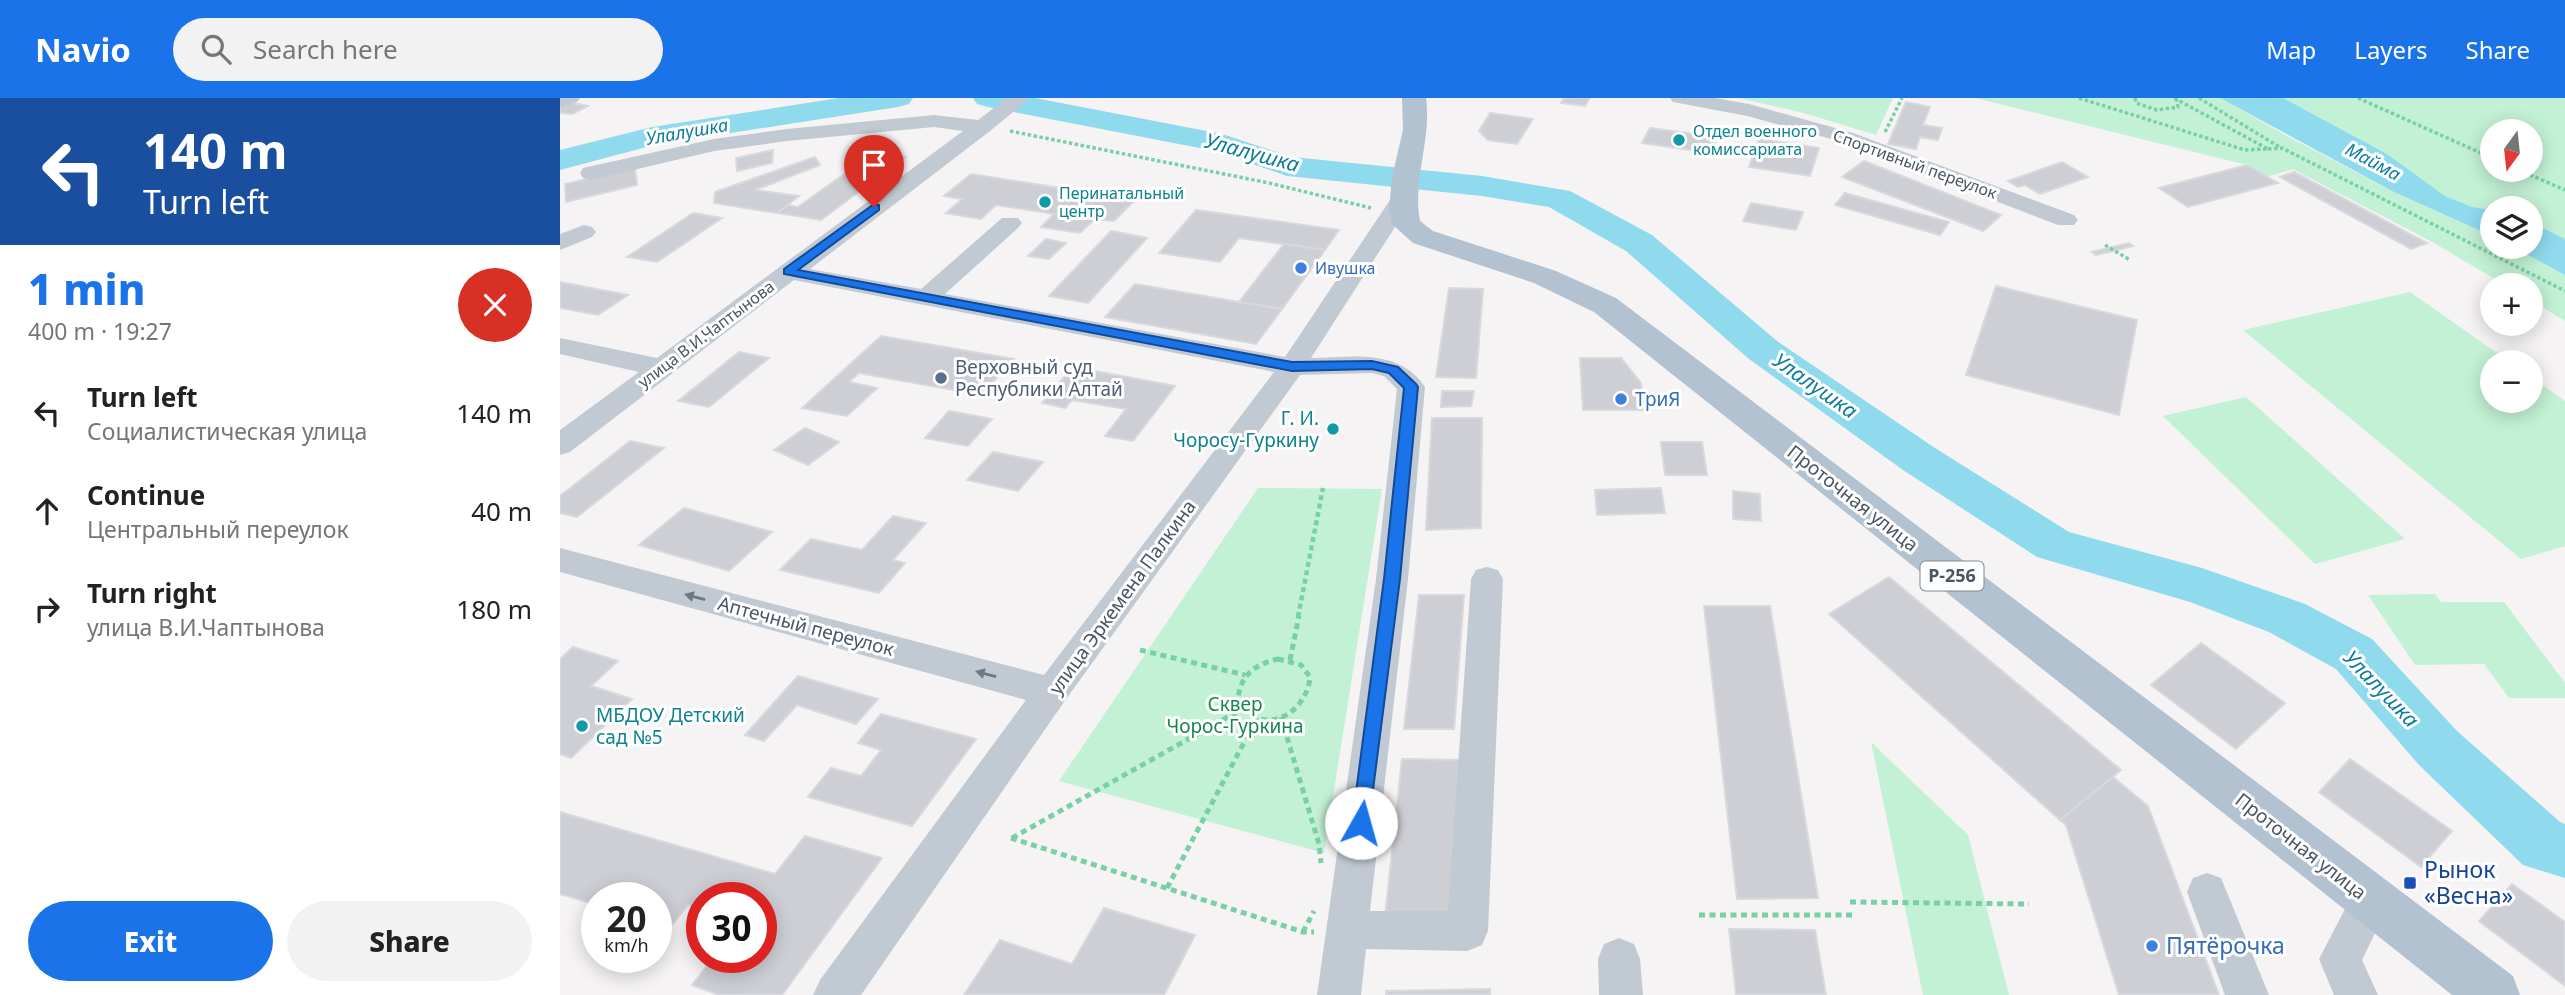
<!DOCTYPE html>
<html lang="en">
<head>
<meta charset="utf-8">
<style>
  :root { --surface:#fff; --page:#f2f2f2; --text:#222; --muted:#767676; --accent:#1a73e8 }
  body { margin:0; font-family:"Noto Sans",sans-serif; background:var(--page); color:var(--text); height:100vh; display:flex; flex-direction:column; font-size:26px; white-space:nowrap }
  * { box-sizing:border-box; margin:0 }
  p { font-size:23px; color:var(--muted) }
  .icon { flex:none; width:38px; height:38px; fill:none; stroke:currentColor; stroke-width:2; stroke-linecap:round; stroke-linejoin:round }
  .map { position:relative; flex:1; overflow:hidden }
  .sheet { display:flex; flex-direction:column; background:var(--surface); width:560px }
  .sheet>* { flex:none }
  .hud { background:#1a4fa0; color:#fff; overflow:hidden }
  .needle { width:46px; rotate:195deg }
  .tools { position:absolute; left:1920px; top:21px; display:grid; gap:14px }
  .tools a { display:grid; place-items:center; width:63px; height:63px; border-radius:50%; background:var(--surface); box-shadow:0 4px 18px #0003; font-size:35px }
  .speed { position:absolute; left:21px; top:784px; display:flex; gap:14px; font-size:35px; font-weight:700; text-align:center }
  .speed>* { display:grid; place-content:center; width:91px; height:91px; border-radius:50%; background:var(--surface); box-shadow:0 4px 18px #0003; line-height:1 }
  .speed small { font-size:18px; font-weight:400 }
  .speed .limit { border:10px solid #d22; background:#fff; color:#111 }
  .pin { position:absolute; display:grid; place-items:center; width:60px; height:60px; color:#fff; margin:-72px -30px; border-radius:50% 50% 50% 0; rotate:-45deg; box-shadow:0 0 7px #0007 }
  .pin .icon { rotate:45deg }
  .me { position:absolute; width:77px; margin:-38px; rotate:7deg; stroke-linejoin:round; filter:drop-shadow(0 0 5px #0008) }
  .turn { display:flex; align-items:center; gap:24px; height:147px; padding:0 28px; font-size:32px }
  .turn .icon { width:91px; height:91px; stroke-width:2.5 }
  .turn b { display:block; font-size:49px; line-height:60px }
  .round { display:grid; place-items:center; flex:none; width:74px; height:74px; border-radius:37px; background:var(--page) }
  .overview { display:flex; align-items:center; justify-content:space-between; height:119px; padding:0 28px }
  h1 { font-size:42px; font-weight:800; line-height:52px; color:var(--accent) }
  .primary-button { display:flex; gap:14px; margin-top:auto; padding:14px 28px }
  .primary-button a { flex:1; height:80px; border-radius:42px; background:var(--accent); color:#fff; font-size:28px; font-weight:800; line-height:80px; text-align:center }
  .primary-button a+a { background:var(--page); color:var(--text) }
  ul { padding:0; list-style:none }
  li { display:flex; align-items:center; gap:21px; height:98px; padding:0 28px }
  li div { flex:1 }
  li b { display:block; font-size:26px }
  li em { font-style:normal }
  header { display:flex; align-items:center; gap:42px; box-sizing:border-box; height:98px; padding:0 35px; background:var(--accent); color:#fff }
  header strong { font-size:33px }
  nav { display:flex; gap:38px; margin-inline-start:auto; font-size:24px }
  .search { width:490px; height:63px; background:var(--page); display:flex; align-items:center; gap:18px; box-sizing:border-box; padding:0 24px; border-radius:38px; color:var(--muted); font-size:26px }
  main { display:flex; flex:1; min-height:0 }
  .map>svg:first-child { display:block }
</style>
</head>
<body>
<header>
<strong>Navio</strong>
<div class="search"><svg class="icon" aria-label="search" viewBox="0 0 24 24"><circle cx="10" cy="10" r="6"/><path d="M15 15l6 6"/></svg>Search here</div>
<nav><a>Map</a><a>Layers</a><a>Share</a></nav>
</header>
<main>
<section class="sheet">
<div class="hud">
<div class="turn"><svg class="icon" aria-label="left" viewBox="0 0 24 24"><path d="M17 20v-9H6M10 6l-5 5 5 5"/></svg><div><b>140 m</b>Turn left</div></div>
</div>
<div class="overview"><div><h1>1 min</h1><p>400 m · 19:27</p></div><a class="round" style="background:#d93025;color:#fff"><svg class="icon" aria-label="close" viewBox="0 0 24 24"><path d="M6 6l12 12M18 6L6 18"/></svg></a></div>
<ul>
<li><svg class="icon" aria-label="left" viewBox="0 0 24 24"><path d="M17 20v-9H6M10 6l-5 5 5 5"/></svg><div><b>Turn left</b><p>Социалистическая улица</p></div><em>140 m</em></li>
<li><svg class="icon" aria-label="ahead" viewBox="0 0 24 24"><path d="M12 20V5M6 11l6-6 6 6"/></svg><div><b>Continue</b><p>Центральный переулок</p></div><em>40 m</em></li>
<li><svg class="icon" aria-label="right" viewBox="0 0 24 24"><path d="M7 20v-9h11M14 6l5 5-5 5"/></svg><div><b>Turn right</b><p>улица В.И.Чаптынова</p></div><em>180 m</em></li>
</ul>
<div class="primary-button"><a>Exit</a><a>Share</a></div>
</section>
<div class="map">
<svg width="2005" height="897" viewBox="0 0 2005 897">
  <rect width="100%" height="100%" fill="#f5f3f3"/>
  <g fill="#c3f1d5" fill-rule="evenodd">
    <path d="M1178,0h155l-17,37 -72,-22z"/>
    <path d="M1415,0h245l67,38 107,56 98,44v11h21l52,28v46l-34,-21 -1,-15h-25l-71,-42 -141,-74 -26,8 -20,-12z"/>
    <path d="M1723,0h282v141l-34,-17 -1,-14 -38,2 -20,-3 -27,-11 -58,-42zM1932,33h38v39h-38z"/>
    <path d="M1850,194l100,70h-18v39h38l1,-24 34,24v145l-44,13 -278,-229z"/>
    <path d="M1686,299l159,142 -90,25 -152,-148z"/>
    <path d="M698,390l124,1 -58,364 -265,-72z"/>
    <path d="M1875,496l6,8h63l61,81v15h-56l-25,-34 -69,1 -47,-70z"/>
    <path d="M1311,644l97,93 41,160h-86z"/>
  </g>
  <g fill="#90daee">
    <path d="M1660,0h63l104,56 58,42 27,11 20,3v26l-98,-44z"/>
    <path d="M1971,124l34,17v36l-52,-28h17z"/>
  </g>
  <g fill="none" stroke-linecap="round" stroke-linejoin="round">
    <g fill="#90daee" fill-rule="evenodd">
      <path d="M279,0h74l-4,6 -11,3 -244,38 -94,25v-20l92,-23z"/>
      <path d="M413,0h62l187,36 70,23 190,19 88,15 82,44 125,106 158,107 134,84 133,36 103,36 67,35 85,92 103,91 5,2v54l-42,-13 -104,-100 -83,-96 -67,-37 -79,-30 -153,-45 -134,-87 -154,-111 -123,-108 -77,-44 -67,-11 -195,-20 -72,-25 -227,-44 -11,-3z"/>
    </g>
  </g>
  <g fill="#cdcfd5" stroke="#d7d9de" stroke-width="2">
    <path d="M1004,0h26l-5,8 -24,-3z"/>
    <path d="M7,4l21,4 -16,8 -12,-1v-7z"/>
    <path d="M1346,4l24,5 -7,18 19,3 -4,12 -18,-3 -4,12 -28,-5z"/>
    <path d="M930,15l43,6 -16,25 -29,-4 -9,-9z"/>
    <path d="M1090,30l67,9 -7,16 -68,-10z"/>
    <path d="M1199,41l60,9 -9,28 -61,-9z"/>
    <path d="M213,52l-1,13 -35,8 -1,-13z"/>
    <path d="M315,54l30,5 -84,63 -44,-7 11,-8 10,2z"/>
    <path d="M255,59l5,8 -65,25 44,6 -22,17 -63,-10 1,-11z"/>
    <path d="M1304,63l137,54 -18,16 -141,-54z"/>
    <path d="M1502,64l26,15 -48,17 -15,-9 -7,2 -10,-6z"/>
    <path d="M1687,67l31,18 -90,24 -29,-19z"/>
    <path d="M75,70l2,17 -71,17 -1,-18z"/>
    <path d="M1734,74l133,71 -16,6 -131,-72z"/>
    <path d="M411,76l164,26 -21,21 -19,-2 -15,14 -39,-6 13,-13 -58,-9 -15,14 -35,-6 16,-14 -18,-3z"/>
    <path d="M1285,95l104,29 -9,13 -105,-30z"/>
    <path d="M1191,105l52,9 -7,18 -53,-9z"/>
    <path d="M636,112l143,20 -14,20 -86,-12 -19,24 -61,-9z"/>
    <path d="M133,115l29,5 -65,44 -30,-5z"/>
    <path d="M551,133l36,7 -59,65 -39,-7z"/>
    <path d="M486,141l20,4 -17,16 -21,-3z"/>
    <path d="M1569,145l4,3 -37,9 -4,-3z"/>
    <path d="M724,146l41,6 -43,59 -43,-7z"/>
    <path d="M0,184l68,13 -30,20 -38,-7z"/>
    <path d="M575,186l104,18 43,7 -26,35 -151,-27z"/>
    <path d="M1436,188l141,34 -18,95 -153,-40z"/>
    <path d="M889,190l34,1 -7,89 -40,-1z"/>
    <path d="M321,238l133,23 -33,36 -122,-22 -10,9 28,6 -30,28 -45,-8z"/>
    <path d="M179,254l30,6 -60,49 -31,-6z"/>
    <path d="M1020,260h41l20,25 3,27h-61z"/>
    <path d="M513,269l102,19 -42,55 -28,-5 21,-27 -54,-9 -7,8 -23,-5z"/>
    <path d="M882,293h32l-3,15 -30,1z"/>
    <path d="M389,313l43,8 -24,27 -43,-8z"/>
    <path d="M872,320h50l-1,110 -55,2z"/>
    <path d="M245,330l34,14 -31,23 -34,-15z"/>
    <path d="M70,343l34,7 -87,69 -17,-4v-17z"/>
    <path d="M1101,344h41l5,33h-42z"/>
    <path d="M433,354l50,10 -25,29 -51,-11z"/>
    <path d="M1101,390l4,25 -68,2 -2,-25z"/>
    <path d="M1173,393l27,3 1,27 -28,-2z"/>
    <path d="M124,410l88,24 -43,39 -90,-26z"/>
    <path d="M333,418l33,7 -33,37 12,3 -26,30 -99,-23 31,-31 51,11z"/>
    <path d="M1329,479l232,193 -61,50 -231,-206z"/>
    <path d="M859,497h45l-10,134h-50z"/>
    <path d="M1144,508h66l48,292 -81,1z"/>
    <path d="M1641,545l84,60 -49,46 -85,-64z"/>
    <path d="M13,549l45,14 -27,25 41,13 -61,59 -11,-4v-95z"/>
    <path d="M238,578l80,23 -22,25 -59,-19 -33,36 -19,-6z"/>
    <path d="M321,616l95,25 -64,87 -104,-29 23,-29 30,8 20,-26 -23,-7z"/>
    <path d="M842,661l65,1 -10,157h-72z"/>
    <path d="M1790,661l102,72 -31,36 -102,-75z"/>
    <path d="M1553,679l35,29 71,189h-100l-53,-170 -6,-5z"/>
    <path d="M0,714l215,62 30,-38 77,22 -100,137h-63l-27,-10 22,-28h47v-59h-59v11l-14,-4 -18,22 -14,-4v-25h-59v7l-37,-11z"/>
    <path d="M1952,786l53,38v64l-86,-65z"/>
    <path d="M544,810l91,27 -31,60h-200l36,-55 72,24z"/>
    <path d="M1169,831l86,1 11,65h-90z"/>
    <path d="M930,891v6h-104v-4z"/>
  </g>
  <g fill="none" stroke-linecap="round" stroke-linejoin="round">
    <g stroke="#7ad0a6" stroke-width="3.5" stroke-dasharray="3.5 2.5" stroke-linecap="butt">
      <path d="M1519,0l166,52 23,-1 -94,-51"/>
      <path d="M1575,0l1,5 21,7 21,-3 -1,-7"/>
      <path d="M1639,0l82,50"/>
      <path d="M1798,0l134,60"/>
      <path d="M450,33l259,52 102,25"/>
      <path d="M1325,34l17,-34"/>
      <path d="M1708,51l14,-1 283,143"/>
      <path d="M1959,72l46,20"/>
      <path d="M1545,147l25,15"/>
    </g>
    <path stroke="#7ad0a6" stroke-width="4.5" stroke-dasharray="5 3.5" stroke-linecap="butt" d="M738,519l25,-129"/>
    <g stroke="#7ad0a6" stroke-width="5" stroke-dasharray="6 4.5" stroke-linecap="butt">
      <path d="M580,552l105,25"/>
      <path d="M718,561l23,6 9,12c-2,26 -28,52 -56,40 -6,-3 -11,-11 -16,-16 1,-25 17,-37 40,-42z"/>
      <path d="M730,562l9,-44"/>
      <path d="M721,619l38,127 2,19"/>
      <path d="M451,740l292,94h11"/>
      <path d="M452,740l230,-129"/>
      <path d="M607,790l90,-170"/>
      <path d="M1290,804l179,2"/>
      <path d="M1139,817h153"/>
      <path d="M743,834l11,-21"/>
    </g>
    <g fill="#c1cad2" fill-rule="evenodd">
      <path d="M0,0h20l-3,4 -17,5z"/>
      <path d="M447,0h23l-40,33 -180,138 111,20 81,-71h16l4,5 -4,5 -73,66 340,63 111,-166h16l3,5 -104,162c40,-1 89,-10 114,29l-17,192 -38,332h78l23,-332 5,-9 11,-3 11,3 5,9 -15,352 -6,14 -15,6 -101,-2 -5,46h-44l59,-416 21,-190 -13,-13 -12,-3 -72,2 -236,327 -203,293h-48l7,-15 206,-280 -466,-128v-24l484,127 230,-303 -480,-92 -224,172 -10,3v-25l79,-58 -79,-18v-16l97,20 306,-227 -29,-4 -147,14 -73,10 -123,29 -8,-2 -3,-5 3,-5 131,-29 73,-10 147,-14 44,5z"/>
      <path d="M1110,0h45l34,6 104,29 221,82 4,5 -4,5h-16l-219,-84 -92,-25 -74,-14z"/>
      <path d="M24,127l8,2 4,5 -4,5 -32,13v-16z"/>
      <path d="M1647,775l14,5 48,117h-44l-38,-103 6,-14z"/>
      <path d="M1811,783l14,5 6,14 -29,60 16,35h-44l-15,-36 38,-73z"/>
      <path d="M1059,840l15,6 6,15 3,36h-44l-1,-36 6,-15z"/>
    </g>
    <path fill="#b3c2d1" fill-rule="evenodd" d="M842,0h24c6,42 -14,81 -6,123l13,10 123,40 60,27 897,678 7,19h-68l-858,-683 -60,-29 -121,-40 -21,-19 -3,-15 3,-32 11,-47z"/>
  </g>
  <defs><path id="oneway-solid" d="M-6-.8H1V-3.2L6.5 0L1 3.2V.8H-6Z" transform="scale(1.75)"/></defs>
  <g fill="#6e7983">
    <use href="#oneway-solid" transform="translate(135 499) rotate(-165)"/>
    <use href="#oneway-solid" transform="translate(426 576) rotate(-165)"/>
  </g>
  <path fill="#1a73e8" stroke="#114b97" stroke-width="2" d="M314,106l5,1v5l-81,60 494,92 80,-1 26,6 18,17 2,3 -18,192 -32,250 -7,3 -7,-3 -2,-6 32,-244 20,-191 -15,-15 -17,-4 -80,2 -508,-97v-5z"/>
  <g fill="#0f9aa8" stroke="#fff" stroke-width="2.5">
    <circle cx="1119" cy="42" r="7"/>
    <circle cx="485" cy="104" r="7"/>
    <circle cx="773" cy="331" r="7"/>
    <circle cx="22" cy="628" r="7"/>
  </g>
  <g fill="#3f7fe0" stroke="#fff" stroke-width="2.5">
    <circle cx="741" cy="170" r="7"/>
    <circle cx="1061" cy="301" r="7"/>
    <circle cx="1592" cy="848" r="7"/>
  </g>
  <circle fill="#5c6f8a" stroke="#fff" stroke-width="2.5" cx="381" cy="280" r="7"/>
  <rect fill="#1a4fb4" stroke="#fff" stroke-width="2.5" x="1843" y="778" width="14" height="14" rx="3.5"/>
  <g text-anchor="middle" stroke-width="6" stroke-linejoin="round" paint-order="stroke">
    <g font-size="16" fill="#0d838f" stroke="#fff" text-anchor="start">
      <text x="1133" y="39">Отдел военного<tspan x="1133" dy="18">комиссариата</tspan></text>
      <text x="499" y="101">Перинатальный<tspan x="499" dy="18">центр</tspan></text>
    </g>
    <g font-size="16" fill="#4a5661" stroke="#fff">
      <text transform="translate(1355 66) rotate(20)" y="6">Спортивный переулок</text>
      <text transform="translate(146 236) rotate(-37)" y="6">улица В.И.Чаптынова</text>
    </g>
    <g font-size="16" fill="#366cbe" stroke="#fff" text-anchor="start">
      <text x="755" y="176">Ивушка</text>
    </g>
    <g font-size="18" font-style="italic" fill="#0c7c9b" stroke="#fff">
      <text transform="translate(127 34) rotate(-10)" y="6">Улалушка</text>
      <text transform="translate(1813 64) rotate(28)" y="6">Майма</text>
    </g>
    <rect fill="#fff" stroke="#808990" stroke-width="2" x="1360.5" y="463.5" width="63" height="29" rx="5"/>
    <g font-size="18" font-weight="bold" fill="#4a5661">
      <text x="1392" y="484">Р-256</text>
    </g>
    <g font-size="19" fill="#4e5e75" stroke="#fff" text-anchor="start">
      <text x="395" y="276">Верховный суд<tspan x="395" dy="22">Республики Алтай</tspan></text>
    </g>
    <g font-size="19" fill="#366cbe" stroke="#fff" text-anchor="start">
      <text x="1075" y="308">ТриЯ</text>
    </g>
    <g font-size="19" fill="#0d838f" stroke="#fff" text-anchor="end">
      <text x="759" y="327">Г. И.<tspan x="759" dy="22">Чоросу-Гуркину</tspan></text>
      <text x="36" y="624" text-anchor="start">МБДОУ Детский<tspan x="36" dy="22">сад №5</tspan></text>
    </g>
    <g font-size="19" fill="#4a5661" stroke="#fff">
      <text transform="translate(1293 400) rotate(38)" y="7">Проточная улица</text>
      <text transform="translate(562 499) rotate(-54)" y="7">улица Эркемена Палкина</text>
      <text transform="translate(246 528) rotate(15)" y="7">Аптечный переулок</text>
      <text transform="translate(1741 748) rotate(38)" y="7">Проточная улица</text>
    </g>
    <g font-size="19" fill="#17864f" stroke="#fff">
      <text x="675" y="613">Сквер<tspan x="675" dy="22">Чорос-Гуркина</tspan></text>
    </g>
    <g font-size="21" font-style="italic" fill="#0c7c9b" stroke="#fff">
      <text transform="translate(692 55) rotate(15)" y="7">Улалушка</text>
      <text transform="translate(1255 288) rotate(35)" y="7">Улалушка</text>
      <text transform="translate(1821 591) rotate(46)" y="7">Улалушка</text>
    </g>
    <g font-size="23" fill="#164399" stroke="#fff" text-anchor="start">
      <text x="1864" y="780">Рынок<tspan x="1864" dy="26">«Весна»</tspan></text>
    </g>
    <g font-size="23" fill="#366cbe" stroke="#fff" text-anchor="start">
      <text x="1606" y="856">Пятёрочка</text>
    </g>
  </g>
</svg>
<div class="tools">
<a><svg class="needle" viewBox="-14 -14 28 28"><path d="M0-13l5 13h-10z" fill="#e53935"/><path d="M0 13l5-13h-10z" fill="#767676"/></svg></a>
<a><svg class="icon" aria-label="layers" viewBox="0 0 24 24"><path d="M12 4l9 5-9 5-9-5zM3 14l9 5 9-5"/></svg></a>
<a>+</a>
<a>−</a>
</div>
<div class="speed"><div>20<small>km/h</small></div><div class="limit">30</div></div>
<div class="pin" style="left:314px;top:109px;background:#d93025"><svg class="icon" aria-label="arrive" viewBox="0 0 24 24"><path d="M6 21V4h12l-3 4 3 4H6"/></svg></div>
<svg class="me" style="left:801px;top:725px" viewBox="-20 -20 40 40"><circle r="19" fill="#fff"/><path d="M0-13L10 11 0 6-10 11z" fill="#1a73e8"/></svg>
</div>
</main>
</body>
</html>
